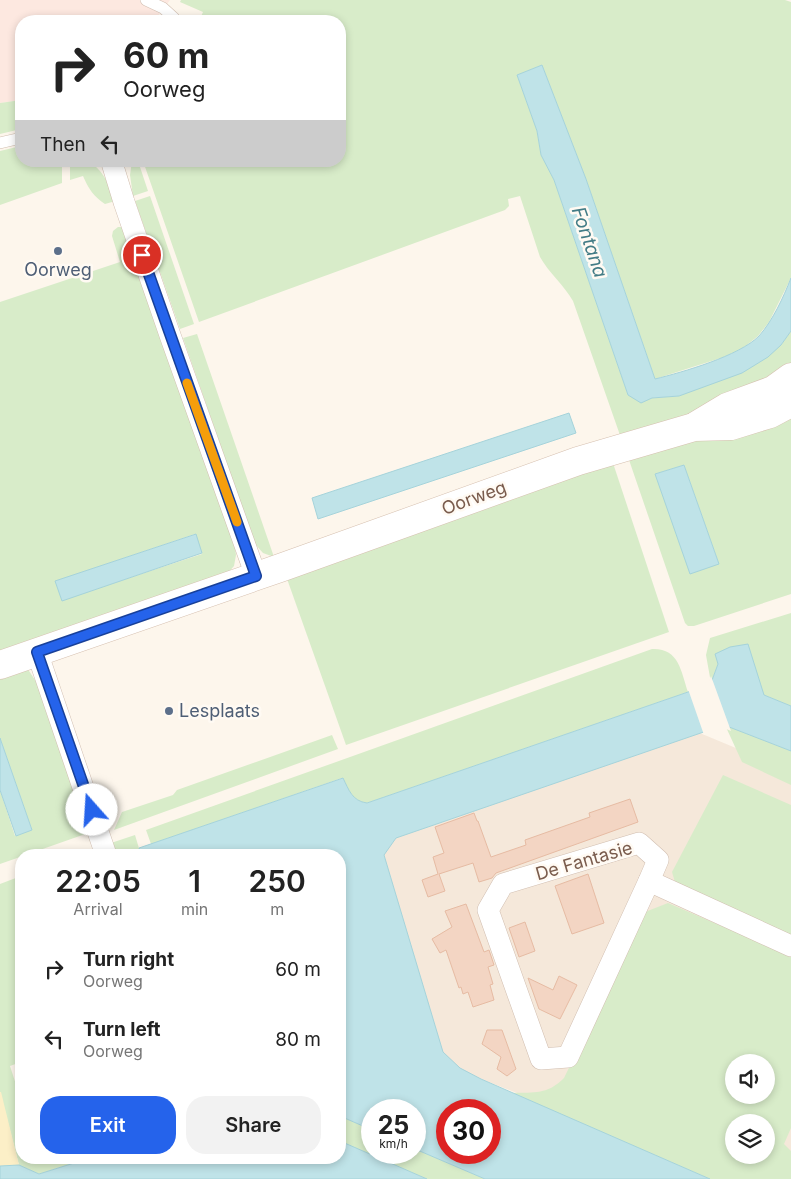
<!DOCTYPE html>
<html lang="en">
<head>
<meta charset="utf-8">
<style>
  :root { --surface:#fff; --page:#f2f2f2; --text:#222; --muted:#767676; --accent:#2563eb }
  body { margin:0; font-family:Inter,sans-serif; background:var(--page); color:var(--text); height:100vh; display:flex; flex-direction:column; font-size:19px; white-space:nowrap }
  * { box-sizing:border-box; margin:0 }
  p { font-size:16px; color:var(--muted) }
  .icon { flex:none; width:28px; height:28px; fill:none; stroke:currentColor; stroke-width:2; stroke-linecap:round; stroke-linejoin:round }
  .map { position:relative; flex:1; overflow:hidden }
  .details { position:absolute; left:15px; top:849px; width:331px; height:315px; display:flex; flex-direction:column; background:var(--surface); border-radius:20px; box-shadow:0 2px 8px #0003 }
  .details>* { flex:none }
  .guide { position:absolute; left:15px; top:15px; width:331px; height:152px; border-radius:20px; box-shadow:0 2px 8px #0003; background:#fff; color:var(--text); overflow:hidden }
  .fabs { position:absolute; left:725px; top:1054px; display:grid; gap:10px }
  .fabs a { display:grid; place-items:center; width:50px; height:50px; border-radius:50%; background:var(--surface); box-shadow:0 2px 8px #0003; font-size:25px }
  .speed { position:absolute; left:361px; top:1099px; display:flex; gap:10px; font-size:25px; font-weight:700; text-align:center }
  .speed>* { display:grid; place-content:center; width:65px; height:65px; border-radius:50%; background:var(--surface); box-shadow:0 2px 8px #0003; line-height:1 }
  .speed small { font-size:12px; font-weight:400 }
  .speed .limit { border:8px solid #d22; background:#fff; color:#111 }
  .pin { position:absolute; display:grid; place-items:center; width:42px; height:42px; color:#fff; margin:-21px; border:2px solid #fff; border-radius:50%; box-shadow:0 1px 5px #0007 }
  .me { position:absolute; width:55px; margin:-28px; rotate:341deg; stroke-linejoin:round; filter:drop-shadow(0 0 4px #0008) }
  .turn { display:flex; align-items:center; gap:18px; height:105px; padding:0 25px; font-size:22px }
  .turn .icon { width:65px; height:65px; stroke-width:2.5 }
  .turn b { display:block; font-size:35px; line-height:42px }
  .then { display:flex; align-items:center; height:48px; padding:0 25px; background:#0003; gap:10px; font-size:19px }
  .eta { display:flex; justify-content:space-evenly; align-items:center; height:85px; text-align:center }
  .eta b { font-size:30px; font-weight:600; line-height:35px }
  .primary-button { display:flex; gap:10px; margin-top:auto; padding:10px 25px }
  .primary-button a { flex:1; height:58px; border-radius:20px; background:var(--accent); color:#fff; font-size:20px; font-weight:600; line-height:58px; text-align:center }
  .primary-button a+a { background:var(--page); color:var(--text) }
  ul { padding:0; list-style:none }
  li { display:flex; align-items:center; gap:15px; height:70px; padding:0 25px }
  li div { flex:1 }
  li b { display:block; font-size:19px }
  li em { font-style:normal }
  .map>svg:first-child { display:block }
</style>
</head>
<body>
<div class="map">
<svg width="791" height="1179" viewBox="0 0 791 1179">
  <rect width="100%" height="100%" fill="#fdf6ec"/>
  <path fill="#f5e8da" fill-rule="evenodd" d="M695,731l96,40v408h-48l-299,-114 -73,-212 15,-22zM734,1062h32v33h-32zM734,1122h32v33h-32z"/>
  <path fill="#fde8e0" d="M0,0h170l-16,21h-133v79l-21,3z"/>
  <g fill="#d8ecc9" fill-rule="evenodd">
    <path d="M181,0h604l6,2v276l-22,44 -11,14 -15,12 -19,9 -69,22 -69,-200 -44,-114 -25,10 20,56 4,24 13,25 74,215 24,3 27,-2 102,-51 10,-14v36l-38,25 -132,46 -48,-137c-9,-16 -24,-28 -33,-44l-20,-61 -12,3 1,7 -4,4 -306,112 -56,-161h197v-140h-141l4,-9 -23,-10z"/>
    <path d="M21,100v29l-21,5v-31z"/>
    <path d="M21,146v15h41v22l-62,22v-54z"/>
    <path d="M70,161c5,0 11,-1 16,0 14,4 25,25 29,38l-3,3 -7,2c-11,-7 -17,-16 -22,-28l-13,4z"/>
    <path d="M132,161h6l10,30 -15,5 -3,-21z"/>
    <path d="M150,196l44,128 -14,5 -45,-128z"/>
    <path d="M118,227h4l110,299 4,29 -2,11 -8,9 -226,78v-351l120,-40 -8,-26 1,-5zM195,534l7,20 -140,46 -6,-19z"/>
    <path d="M197,334l77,223 -11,-4 -8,-9 -72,-206z"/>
    <path d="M791,413v181l-97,32h-6l-3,-3 -57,-166zM684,465l35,99 -64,-90z"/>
    <path d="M613,463l56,169 -323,113 -60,-169z"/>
    <path d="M791,613v93l-27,-11 -46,-31 -7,19 -5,-28 4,-17z"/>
    <path d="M652,649c27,-1 29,22 36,43l-321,111c-15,-2 -18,-13 -25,-25l-191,66 -5,-14z"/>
    <path d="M27,668l14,21 50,143 -91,32v-74l15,46 17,-6 -32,-92v-60z"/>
    <path d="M725,725l66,26v34l-49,-23z"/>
    <path d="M332,735l6,14 -224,81 8,-18 51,-17 4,-5z"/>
    <path d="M723,775l68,30v134l-114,-50 -5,-17z"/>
    <path d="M135,835l6,20h-26l-4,-12z"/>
    <path d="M21,876v186l-11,4 11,34v58h69l-51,16 -20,-9 -19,-73v-208z"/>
    <path d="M668,903l123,53v172l-7,16 7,7v28h-81l-198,-86c23,-1 35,2 52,-15l81,-166zM734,1062h32v33h-32zM734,1122h32v33h-32z"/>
    <path d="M340,1116l32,14v22h43v-3l70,30h-58l-87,-37z"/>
  </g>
  <path fill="#fcefc7" d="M0,1092h1l18,73 -19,1z"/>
  <g fill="#bfe3e8" stroke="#a5d3da" fill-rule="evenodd">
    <path d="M542,65l44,114 69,200c28,-7 84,-23 104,-43 14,-16 24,-38 32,-58v53l-10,14 -13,12 -26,16 -63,23 -27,2 -11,5 -13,-8 -74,-215 -13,-25 -4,-24 -20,-56z"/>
    <path d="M569,413l7,20 -258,86 -6,-21z"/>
    <path d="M684,465l35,99 -29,10 -35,-100z"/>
    <path d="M196,534l6,19 -140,48 -7,-20z"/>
    <path d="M748,644l16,51 27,11v45l-67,-26 -328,113 -12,17 59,197 17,16 21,11 229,100h-225l-70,-30v-39h-43v20l-32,-14v-261h-198l-3,-7 204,-70c6,12 9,23 24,25l321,-111 23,-9 7,-19 -3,-10 15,-7zM448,1110h42v42h-42z"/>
    <path d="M0,738l32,92 -16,6 -16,-46z"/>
    <path d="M340,1141l87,38h-427v-13l19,-1 20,9 51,-16h250z"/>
  </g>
  <path fill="#fdf6ec" d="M711,676l20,55 -7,-3 -20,7 -16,-46 21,-8z"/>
  <g fill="#f3d5c3" stroke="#e6bba3">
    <path d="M630,799l8,23 -142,51 -4,5 -13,4 -6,-19 -34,11 6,17 -17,6 -6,-17 16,-6 -5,-17 11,-4 -9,-26 39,-14 3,8h1l13,36 35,-12 -1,-5 65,-23 -1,-4z"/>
    <path d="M588,874l16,49 -32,11 -17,-48z"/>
    <path d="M466,904l18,48 5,-2 5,15 -6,2 5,17 -3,1 4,15 -21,7 -5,-15 -5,2 -2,-7 -2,1 -13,-38 -6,3 -8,-14 20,-12 -7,-16z"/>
    <path d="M525,922l10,29 -16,6 -10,-29z"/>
    <path d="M559,976l18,9 -17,34 -21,-10 -11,-31 25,12z"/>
    <path d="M487,1030h15l14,39 -9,7 -10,-7 4,-12 -19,-13z"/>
  </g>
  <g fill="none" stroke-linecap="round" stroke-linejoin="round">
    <defs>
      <g id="lane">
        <path d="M146,0l17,8 11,10v3"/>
        <path d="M0,143l21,-5"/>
      </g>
      <g id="street">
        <path d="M112,163l12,39 47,136 85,238"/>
        <path d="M37,652l69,203"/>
        <path d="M639,843l19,17 -9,21 -81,176 -27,2 -53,-149 15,-26z"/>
        <path d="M649,881l142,65"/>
      </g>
      <g id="secondary">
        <path d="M697,425l30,-18 46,-17 18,-13"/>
        <path d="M0,665l280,-97 298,-107 116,-34 37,-1 39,-12 21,-11"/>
      </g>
    </defs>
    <use href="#lane" stroke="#d1beb0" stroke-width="12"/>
    <use href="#street" stroke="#d1beb0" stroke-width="22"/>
    <use href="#secondary" stroke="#d6c0b0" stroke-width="29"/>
    <use href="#lane" stroke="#fff" stroke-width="11"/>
    <use href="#street" stroke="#fff" stroke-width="21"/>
    <use href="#secondary" stroke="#fff" stroke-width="28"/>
  </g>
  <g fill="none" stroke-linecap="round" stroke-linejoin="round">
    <defs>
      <path id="route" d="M92,810l-55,-158 219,-76 -114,-321"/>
    </defs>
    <use href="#route" stroke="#184099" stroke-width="12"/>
    <use href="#route" stroke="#2563eb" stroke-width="9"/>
    <path stroke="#f59e0b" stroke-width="9" d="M187,383l50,139"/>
  </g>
  <g fill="#5c6f8a" stroke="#fffaf3" stroke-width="2">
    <circle cx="58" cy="251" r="5"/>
    <circle cx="169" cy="711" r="5"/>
  </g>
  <g text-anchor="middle" stroke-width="5" stroke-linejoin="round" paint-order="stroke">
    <g font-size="18" fill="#4e5e75" stroke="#fffaf3">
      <text x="58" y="276">Oorweg</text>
      <text x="179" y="717" text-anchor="start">Lesplaats</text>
    </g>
    <g font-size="18" fill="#7a5c4d" stroke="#fffaf3">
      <text transform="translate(474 498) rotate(-20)" y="6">Oorweg</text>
      <text transform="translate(584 861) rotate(-16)" y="6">De Fantasie</text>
    </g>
    <g font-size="19" font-style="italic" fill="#437c86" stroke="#fffaf3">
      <text transform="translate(590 242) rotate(71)" y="7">Fontana</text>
    </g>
  </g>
</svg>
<div class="fabs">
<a><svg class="icon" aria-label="sound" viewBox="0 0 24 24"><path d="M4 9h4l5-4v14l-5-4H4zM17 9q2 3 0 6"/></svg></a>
<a><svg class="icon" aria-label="layers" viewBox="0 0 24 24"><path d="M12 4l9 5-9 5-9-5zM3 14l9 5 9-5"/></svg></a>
</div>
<div class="speed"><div>25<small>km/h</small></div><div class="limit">30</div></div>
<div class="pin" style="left:142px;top:255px;background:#d93025"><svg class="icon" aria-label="arrive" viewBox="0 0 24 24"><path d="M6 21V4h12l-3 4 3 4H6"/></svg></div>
<svg class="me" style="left:92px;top:810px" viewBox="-20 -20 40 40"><circle r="19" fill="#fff"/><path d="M0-13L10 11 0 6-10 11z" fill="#2563eb"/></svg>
<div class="guide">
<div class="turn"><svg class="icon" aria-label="right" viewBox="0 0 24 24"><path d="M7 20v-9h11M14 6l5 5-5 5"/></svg><div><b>60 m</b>Oorweg</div></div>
<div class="then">Then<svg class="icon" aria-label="left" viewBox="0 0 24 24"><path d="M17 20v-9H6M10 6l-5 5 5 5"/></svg></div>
</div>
<section class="details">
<div class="eta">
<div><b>22:05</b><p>Arrival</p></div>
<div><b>1</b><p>min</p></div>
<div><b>250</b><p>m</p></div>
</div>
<ul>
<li><svg class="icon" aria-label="right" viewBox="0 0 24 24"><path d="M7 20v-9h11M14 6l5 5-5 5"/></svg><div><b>Turn right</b><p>Oorweg</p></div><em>60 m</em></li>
<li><svg class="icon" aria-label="left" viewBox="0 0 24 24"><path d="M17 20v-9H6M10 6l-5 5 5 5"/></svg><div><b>Turn left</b><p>Oorweg</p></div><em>80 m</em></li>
</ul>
<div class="primary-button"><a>Exit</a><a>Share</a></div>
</section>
</div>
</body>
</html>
